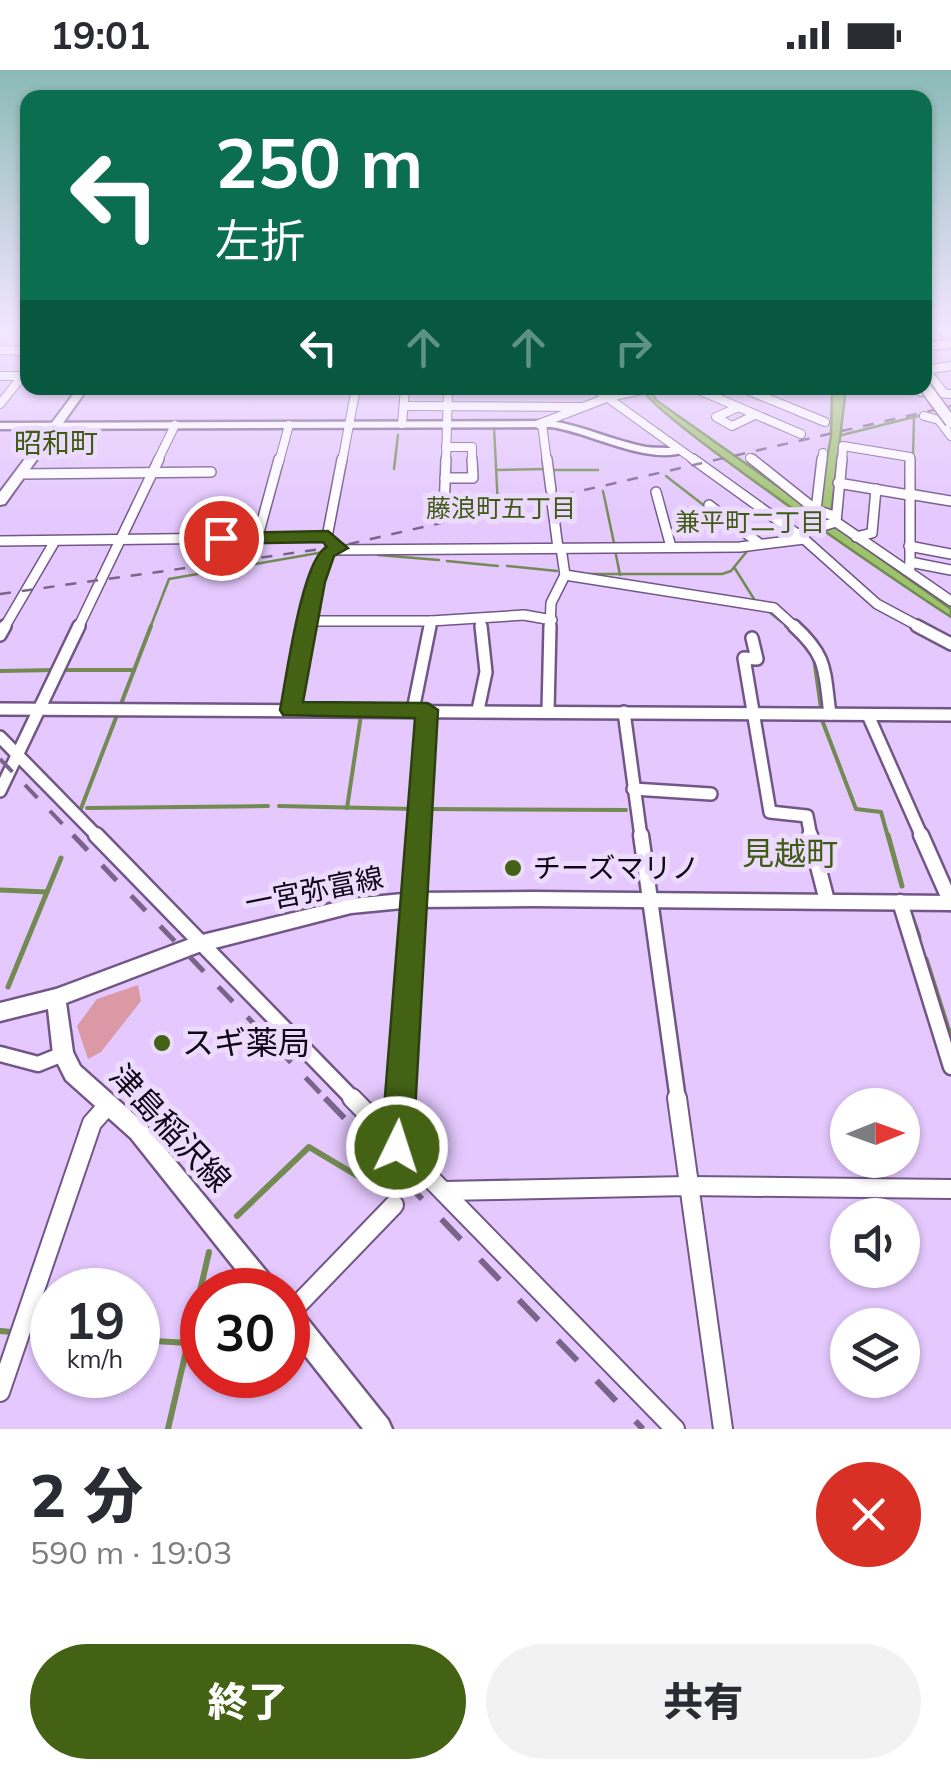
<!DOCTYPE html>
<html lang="ja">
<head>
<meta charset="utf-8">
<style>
  :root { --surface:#fff; --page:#f2f2f3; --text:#2b2b33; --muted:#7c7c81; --accent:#446214 }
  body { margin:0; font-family:Mulish,"Noto Sans JP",sans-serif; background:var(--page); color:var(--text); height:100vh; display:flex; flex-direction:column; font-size:38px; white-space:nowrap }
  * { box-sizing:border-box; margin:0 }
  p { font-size:32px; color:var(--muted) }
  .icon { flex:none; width:55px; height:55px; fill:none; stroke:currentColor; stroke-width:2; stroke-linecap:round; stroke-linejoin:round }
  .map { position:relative; height:1359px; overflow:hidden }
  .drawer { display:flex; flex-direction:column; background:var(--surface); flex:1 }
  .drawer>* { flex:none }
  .guide { position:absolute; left:20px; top:20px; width:912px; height:305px; border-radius:20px; box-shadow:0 2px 8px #0004; background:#0b6e4f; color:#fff; overflow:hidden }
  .needle { width:65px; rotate:89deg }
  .fabs { position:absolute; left:830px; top:1018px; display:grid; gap:20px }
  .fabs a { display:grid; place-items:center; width:90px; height:90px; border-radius:50%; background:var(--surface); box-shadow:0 2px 8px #0004; font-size:50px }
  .speed { position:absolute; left:30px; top:1198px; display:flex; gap:20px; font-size:50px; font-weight:700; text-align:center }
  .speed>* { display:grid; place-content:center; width:130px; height:130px; border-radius:50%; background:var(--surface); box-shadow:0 2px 8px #0004; line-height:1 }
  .speed small { font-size:25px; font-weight:400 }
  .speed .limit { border:15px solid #d22; background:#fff; color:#111 }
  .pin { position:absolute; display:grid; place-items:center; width:85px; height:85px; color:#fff; margin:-42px; border:5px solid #fff; border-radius:50%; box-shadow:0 2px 10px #0007 }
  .me { position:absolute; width:110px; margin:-55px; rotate:4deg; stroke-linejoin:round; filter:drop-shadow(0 0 8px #0008) }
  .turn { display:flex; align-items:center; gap:35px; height:210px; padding:0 30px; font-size:45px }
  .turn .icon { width:130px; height:130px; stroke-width:2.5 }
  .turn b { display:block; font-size:70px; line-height:85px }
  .lanes { display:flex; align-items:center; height:95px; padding:0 30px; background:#0003; justify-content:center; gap:50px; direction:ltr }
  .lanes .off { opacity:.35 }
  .round { display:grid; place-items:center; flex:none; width:105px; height:105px; border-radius:52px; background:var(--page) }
  .head { display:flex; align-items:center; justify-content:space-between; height:170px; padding:0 30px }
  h1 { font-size:60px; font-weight:800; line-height:75px }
  .cta { display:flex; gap:20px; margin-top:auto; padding:20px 30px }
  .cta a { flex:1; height:115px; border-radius:60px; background:var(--accent); color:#fff; font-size:40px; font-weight:800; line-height:115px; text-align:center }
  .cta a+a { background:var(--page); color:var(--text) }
  .status { display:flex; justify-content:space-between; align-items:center; height:70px; padding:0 50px; background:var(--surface); direction:ltr }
  .status svg { height:28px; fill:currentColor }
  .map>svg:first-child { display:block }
</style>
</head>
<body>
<div class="status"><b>19:01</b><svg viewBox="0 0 49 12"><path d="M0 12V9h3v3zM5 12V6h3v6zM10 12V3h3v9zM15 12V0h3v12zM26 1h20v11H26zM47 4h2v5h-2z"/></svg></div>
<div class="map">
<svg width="951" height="1359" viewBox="0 0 951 1359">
  <rect width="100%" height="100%" fill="#e4c8fe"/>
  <path fill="#da99a4" d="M138,915l3,16 -40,51 -13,7 -11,-33 20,-27z"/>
  <path fill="#9dc46c" stroke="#738b53" stroke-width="2.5" d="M642,318h7l7,12 161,114 14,-78 1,-48h14l-16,135 121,86v8c-41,-26 -303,-204 -309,-229z"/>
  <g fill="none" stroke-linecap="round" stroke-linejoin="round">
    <g stroke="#738b53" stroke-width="2.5">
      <path d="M934,258l9,10"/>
      <path d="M494,357l4,80"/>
      <path d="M842,365l80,-20"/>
      <path d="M913,386l1,-38"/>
      <path d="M394,399l4,-34"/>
      <path d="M497,400l48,-1"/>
      <path d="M552,400h46"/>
      <path d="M666,406l40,31"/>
      <path d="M603,421l11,52"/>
      <path d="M615,480l5,25"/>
      <path d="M378,485l61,5"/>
      <path d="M447,491l51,5"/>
      <path d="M507,496l50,5"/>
      <path d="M734,497l20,32"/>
      <path d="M583,504h139l9,-3 17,-21"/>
      <path d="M768,541l21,17"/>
      <path d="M150,558l19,-49 155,-27"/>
    </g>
    <g stroke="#738b53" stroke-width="4">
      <path d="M786,556l4,3"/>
      <path d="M814,588l7,50"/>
      <path d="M63,600h71"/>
      <path d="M0,601l56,-1"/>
      <path d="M121,634l30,-78"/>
      <path d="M822,650l34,89 25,3 7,25"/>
      <path d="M279,736l136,3"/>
      <path d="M87,738l181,-2"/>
      <path d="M347,738l14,-93"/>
      <path d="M429,739l197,1"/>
      <path d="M80,741l37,-96"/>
    </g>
    <g stroke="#738b53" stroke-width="5">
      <path d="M888,765l14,51"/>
      <path d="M0,820l47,2"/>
      <path d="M912,847l7,20"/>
      <path d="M926,889l25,79"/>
      <path d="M8,917l53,-129"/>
    </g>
    <g stroke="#738b53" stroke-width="6">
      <path d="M237,1146l72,-69 82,49"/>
      <path d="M0,1261l12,1"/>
      <path d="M30,1263l22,1"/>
      <path d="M138,1270l50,3"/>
      <path d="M168,1359l41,-177"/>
    </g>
    <defs>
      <g id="street-far4">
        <path d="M925,277l26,-3"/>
        <path d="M0,280l28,1"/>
        <path d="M925,299l18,23"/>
        <path d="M925,300l26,-4"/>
        <path d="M0,306h23"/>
        <path d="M594,318l103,74"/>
        <path d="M694,318l107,46"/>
        <path d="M742,318l83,34"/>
        <path d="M916,318l5,4 30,2"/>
        <path d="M0,334l28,-35"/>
        <path d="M404,336l179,1"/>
        <path d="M739,337l-23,10 16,9 23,-11"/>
        <path d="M924,346l15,4"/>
        <path d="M951,348l-12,2 12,16"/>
        <path d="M402,354l3,-36"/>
        <path d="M539,354l70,-27 42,-9"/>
        <path d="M542,354l5,38"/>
        <path d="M446,377h26v15"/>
        <path d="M750,388l5,4"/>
        <path d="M157,392l18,-37"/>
        <path d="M279,392l10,-37"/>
        <path d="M342,392l14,-74"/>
        <path d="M446,392l2,-74"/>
        <path d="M822,392l1,-9"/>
        <path d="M842,392l1,-16 67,11v5"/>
      </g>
      <g id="street-far3">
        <path d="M547,389l4,31"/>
        <path d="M693,389l111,80 73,65 45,24"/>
        <path d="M752,389l64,51 18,6"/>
        <path d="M842,389l-6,63 70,48"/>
        <path d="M20,404l191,-2"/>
        <path d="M445,408h28l-1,-19"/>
        <path d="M838,413l71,12"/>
        <path d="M656,422l15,55"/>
        <path d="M909,424l42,7"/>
        <path d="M552,432l6,46"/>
        <path d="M709,435l51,39"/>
        <path d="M444,440l2,-51"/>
        <path d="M816,440l6,-51"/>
        <path d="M797,464l39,-12"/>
        <path d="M327,467l15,-78"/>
        <path d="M856,467l16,-4 4,-44"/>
        <path d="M0,471l327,-4 12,11"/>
        <path d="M909,476l42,8"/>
        <path d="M253,484l26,-95"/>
        <path d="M910,492l41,8"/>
        <path d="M906,500l45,31"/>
        <path d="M906,500l4,-2v-109"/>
        <path d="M565,505l209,33 22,20"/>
        <path d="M480,549l1,9"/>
        <path d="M309,551h122l93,-6 28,5"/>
        <path d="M4,558l51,-87"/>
        <path d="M78,558l81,-169"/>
        <path d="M307,558l9,-46 13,-32 411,-3 64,-8"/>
        <path d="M430,558l1,-7"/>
        <path d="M550,558l1,-25 14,-28 -4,-27"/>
      </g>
      <g id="street-far2">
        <path d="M794,556c34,31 30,44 36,88"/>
        <path d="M917,556l34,18"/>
        <path d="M0,565l5,-9"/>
        <path d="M752,568l5,21 -13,-1 26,154 37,4 4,21"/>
        <path d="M0,639l951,6"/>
        <path d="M291,640l16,-84"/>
        <path d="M413,640l17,-84"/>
        <path d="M478,640l8,-38 -5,-46"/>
        <path d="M548,641l2,-85"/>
        <path d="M624,642l17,125"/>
        <path d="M868,645l54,122"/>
        <path d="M0,667l98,100"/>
        <path d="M633,719l78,5"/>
        <path d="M0,721l79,-165"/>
        <path d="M418,767l9,-127"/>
      </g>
      <g id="street-far1">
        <path d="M96,765l258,265"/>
        <path d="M641,765l37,265"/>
        <path d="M810,765l17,66"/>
        <path d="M921,765l30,68"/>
        <path d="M900,832l51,165"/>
        <path d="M0,984l38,10 25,-10"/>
        <path d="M400,1030l18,-265"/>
      </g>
      <g id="street">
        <path d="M352,1028l323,331"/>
        <path d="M677,1028l46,331"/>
        <path d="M397,1077l3,-49"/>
        <path d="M443,1121l244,-5 264,3"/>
        <path d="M288,1245l106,-110"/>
        <path d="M0,1322l92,-269 17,-19"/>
      </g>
      <g id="secondary">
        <path d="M551,351c33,5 63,20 95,26 14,2 29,-1 40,4 -35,16 -97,-19 -135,-24l-551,2v-6z"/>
        <path d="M533,822l418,4v14l-418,-4 -120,1 -62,6 -152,39 -133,51 7,49 7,14 65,58 130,158 4,8h-27l-121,-152 -65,-58 -13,-26 -5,-45 -48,12v-18l56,-14 142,-53 153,-37 62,-6z"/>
        <path d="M288,1233l9,3 91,114 4,9h-29l-75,-95z"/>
      </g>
      <path id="primary" d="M78,318h10l-83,116 -5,1v-13z"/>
    </defs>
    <use href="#street-far4" stroke="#715786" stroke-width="10"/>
    <use href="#street-far3" stroke="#715786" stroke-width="12"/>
    <use href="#street-far2" stroke="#715786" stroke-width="16"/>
    <use href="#street-far1" stroke="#715786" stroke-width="19"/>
    <use href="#street" stroke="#715786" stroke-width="22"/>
    <use href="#secondary" stroke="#715786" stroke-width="5"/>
    <use href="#primary" stroke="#715786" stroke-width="4"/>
    <use href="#street-far4" stroke="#fff" stroke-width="8"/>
    <use href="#street-far3" stroke="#fff" stroke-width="9"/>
    <use href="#street-far2" stroke="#fff" stroke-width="11"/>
    <use href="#street-far1" stroke="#fff" stroke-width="14"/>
    <use href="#street" stroke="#fff" stroke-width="18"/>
    <use href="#secondary" fill="#fff" fill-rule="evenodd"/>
    <use href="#primary" fill="#fff" fill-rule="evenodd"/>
    <path stroke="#786589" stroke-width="2.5" stroke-dasharray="11 11" stroke-linecap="butt" d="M0,524l336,-47 615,-141"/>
    <path stroke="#786589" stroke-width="4" stroke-dasharray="18 18" stroke-linecap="butt" d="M0,689l75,78"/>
    <path stroke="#786589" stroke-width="5" stroke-dasharray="21 21" stroke-linecap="butt" d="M73,765l254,265"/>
    <path stroke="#786589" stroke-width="6" stroke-dasharray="28 28" stroke-linecap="butt" d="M325,1028l318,331"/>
    <defs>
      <path id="primary-bridge" d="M925,317l26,35"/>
    </defs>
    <use href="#primary-bridge" stroke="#715786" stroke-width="14" stroke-linecap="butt"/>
    <use href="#primary-bridge" stroke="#fff" stroke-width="11"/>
  </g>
  <linearGradient id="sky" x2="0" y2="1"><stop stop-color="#8abab6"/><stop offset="0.58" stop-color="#f3e6ff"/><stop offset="1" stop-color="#f3e6ff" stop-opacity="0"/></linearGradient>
  <rect width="951" height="448" fill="url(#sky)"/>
  <path fill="#446214" stroke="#2c400d" stroke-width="2.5" d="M328,461l20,17 -14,8 -9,26 -22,120 124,1 11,7 -25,437 -5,11 -11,5 -12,-5 -4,-11 34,-429 -132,-3 -3,-5c6,-30 22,-153 47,-163l-4,-5 -102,2 -9,-6 9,-5z"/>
  <g fill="#446214" stroke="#ecdbfc" stroke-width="4">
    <circle cx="513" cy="798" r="10"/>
    <circle cx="162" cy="973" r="10"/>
  </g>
  <g text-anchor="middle" stroke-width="10" stroke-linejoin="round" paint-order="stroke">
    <g font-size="25" fill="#405b16" stroke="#ecdbfc">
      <text x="501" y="447">藤浪町五丁目</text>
      <text x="750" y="461">兼平町二丁目</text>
    </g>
    <g font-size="28" fill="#405b16" stroke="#ecdbfc">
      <text x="56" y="383">昭和町</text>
    </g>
    <g font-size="28" fill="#100618" stroke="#ecdbfc" text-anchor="start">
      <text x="533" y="808">チーズマリノ</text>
    </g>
    <g font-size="28" fill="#100618" stroke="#ecdbfc">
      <text transform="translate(314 820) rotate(-11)" y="10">一宮弥富線</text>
    </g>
    <g font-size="32" fill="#405b16" stroke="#ecdbfc">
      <text x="790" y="795">見越町</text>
    </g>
    <g font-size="32" fill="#100618" stroke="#ecdbfc" text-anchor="start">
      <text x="182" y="984">スギ薬局</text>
    </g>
    <g font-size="32" fill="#100618" stroke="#ecdbfc">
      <text transform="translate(170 1058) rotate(47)" y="11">津島稲沢線</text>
    </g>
  </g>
</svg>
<div class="fabs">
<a><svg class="needle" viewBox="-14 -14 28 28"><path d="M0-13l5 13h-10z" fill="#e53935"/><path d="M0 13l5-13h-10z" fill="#7c7c81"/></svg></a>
<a><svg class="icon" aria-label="sound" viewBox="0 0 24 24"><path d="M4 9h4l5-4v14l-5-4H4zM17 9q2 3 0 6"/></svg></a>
<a><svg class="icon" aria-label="layers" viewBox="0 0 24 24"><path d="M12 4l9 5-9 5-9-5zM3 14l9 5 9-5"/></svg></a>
</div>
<div class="speed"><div>19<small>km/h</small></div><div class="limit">30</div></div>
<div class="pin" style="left:221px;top:468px;background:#d93025"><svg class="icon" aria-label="arrive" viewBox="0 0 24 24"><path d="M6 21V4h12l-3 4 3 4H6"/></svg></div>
<svg class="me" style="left:397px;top:1077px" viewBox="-20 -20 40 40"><circle r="17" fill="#446214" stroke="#fff" stroke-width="3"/><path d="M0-11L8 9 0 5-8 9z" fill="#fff"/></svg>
<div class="guide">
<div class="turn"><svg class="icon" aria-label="left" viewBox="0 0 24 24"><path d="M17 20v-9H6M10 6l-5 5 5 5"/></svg><div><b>250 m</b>左折</div></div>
<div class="lanes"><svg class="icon" aria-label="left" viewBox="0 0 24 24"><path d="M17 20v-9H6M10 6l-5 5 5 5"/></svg><svg class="icon off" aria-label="ahead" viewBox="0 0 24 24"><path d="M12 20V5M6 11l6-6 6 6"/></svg><svg class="icon off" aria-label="ahead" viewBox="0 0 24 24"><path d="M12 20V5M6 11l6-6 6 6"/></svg><svg class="icon off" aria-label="right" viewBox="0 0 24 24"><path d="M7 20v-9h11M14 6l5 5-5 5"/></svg></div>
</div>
</div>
<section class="drawer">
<div class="head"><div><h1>2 分</h1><p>590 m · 19:03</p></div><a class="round" style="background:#d93025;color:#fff"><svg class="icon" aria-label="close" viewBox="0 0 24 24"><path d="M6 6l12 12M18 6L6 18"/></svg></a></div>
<div class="cta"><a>終了</a><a>共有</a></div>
</section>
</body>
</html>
